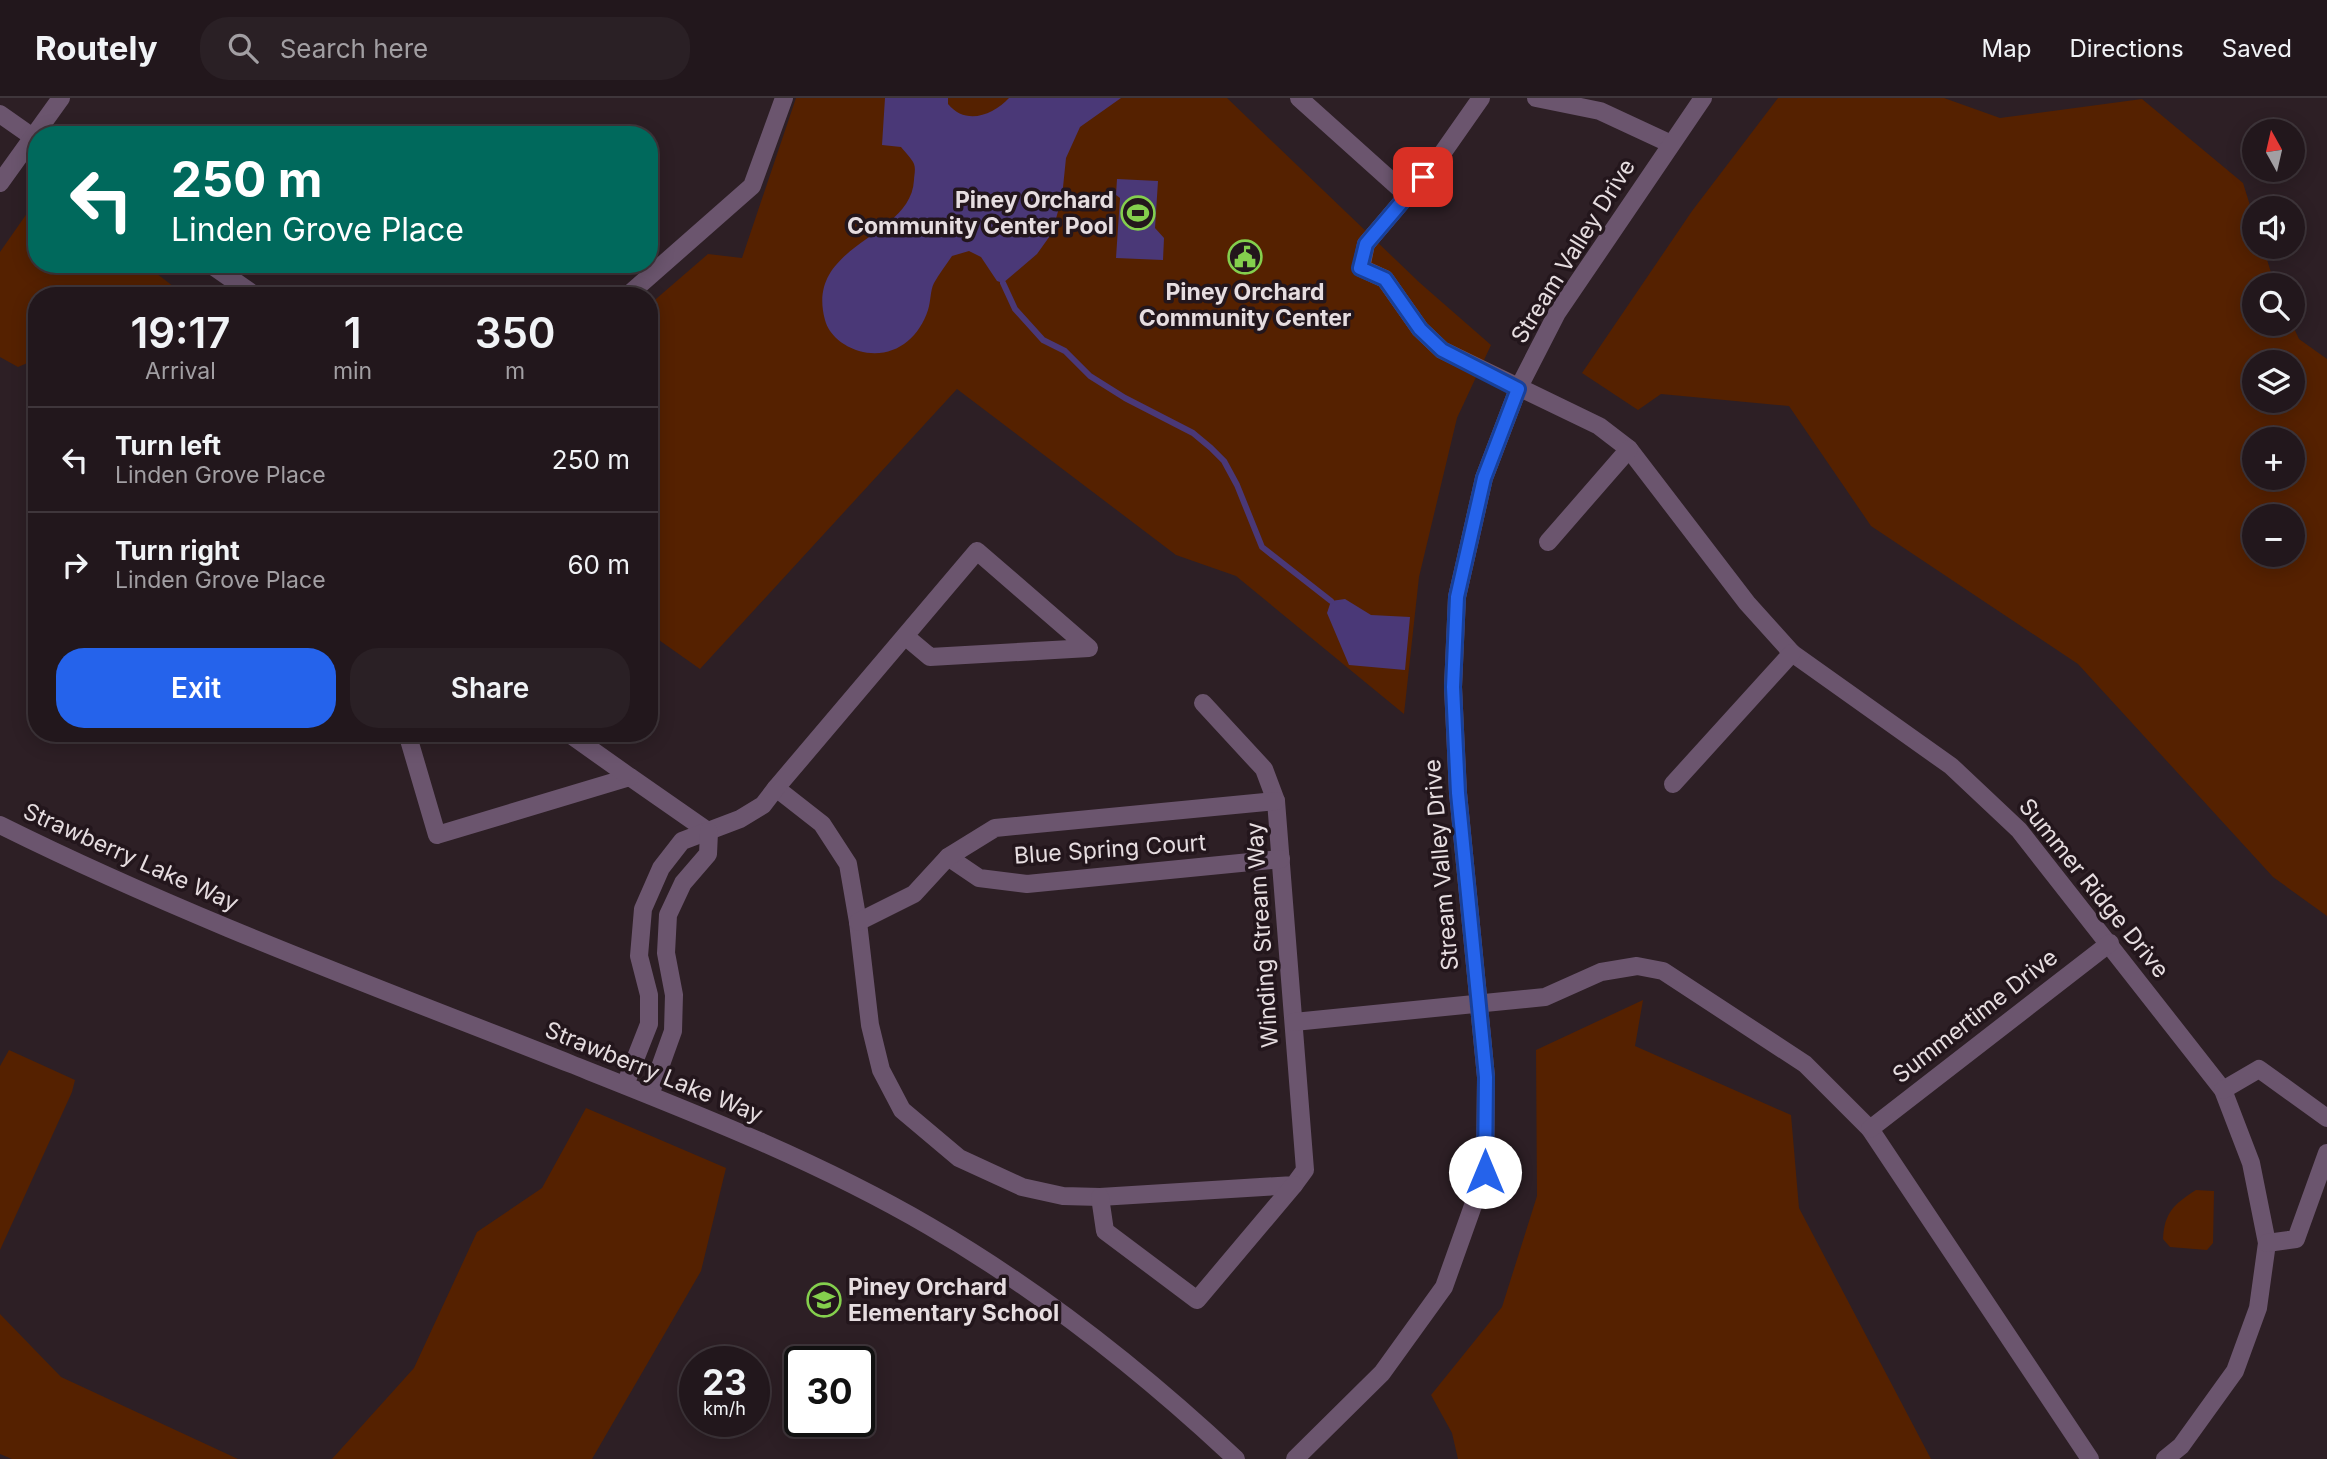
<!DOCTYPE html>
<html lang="en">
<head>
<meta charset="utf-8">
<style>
  :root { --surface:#22171c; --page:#2a2025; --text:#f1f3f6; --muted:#a29fa3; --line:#3f363b; --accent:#2563eb }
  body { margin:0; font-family:Inter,sans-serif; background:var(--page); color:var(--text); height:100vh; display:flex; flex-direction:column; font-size:26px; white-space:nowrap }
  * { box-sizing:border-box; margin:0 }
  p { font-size:23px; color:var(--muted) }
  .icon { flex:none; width:38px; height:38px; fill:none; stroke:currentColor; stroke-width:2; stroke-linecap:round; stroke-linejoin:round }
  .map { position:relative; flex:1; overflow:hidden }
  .details { position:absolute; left:28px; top:189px; width:630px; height:455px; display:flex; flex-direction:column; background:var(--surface); border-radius:28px; box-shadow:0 4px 18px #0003,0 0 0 2px var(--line) }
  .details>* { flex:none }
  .banner { position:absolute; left:28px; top:28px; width:630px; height:147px; border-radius:28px; box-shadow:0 4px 18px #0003,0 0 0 2px var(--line); background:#00695c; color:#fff; overflow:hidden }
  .needle { width:46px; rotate:352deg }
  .fabs { position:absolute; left:2242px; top:21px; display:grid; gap:14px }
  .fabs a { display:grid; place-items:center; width:63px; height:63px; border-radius:50%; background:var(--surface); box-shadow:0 4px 18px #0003,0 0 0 2px var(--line); font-size:35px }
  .speed { position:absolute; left:679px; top:1248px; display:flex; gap:14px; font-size:35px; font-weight:700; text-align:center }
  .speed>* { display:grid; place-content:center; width:91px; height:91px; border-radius:50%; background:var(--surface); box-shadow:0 4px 18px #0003,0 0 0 2px var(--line); line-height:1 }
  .speed small { font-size:18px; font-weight:400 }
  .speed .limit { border:4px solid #111; border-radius:10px; background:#fff; color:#111 }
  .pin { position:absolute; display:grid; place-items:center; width:60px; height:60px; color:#fff; margin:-30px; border-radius:14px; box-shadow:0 4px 10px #0006 }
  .me { position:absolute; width:77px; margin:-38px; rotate:0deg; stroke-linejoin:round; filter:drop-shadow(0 0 5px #0008) }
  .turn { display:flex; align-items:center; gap:24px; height:147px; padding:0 28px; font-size:32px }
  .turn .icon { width:91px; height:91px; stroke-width:2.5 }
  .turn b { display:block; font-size:49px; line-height:60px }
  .eta { display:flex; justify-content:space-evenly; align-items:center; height:119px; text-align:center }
  .eta b { font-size:42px; font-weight:600; line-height:49px }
  .action { display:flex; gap:14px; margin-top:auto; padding:14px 28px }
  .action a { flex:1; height:80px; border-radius:28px; background:var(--accent); color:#fff; font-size:28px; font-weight:600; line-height:80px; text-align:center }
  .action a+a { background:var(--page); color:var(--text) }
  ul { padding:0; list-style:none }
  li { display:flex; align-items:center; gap:21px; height:105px; padding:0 28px; border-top:2px solid var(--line) }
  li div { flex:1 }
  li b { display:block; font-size:26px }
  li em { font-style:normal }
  header { display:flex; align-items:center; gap:42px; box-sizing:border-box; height:98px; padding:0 35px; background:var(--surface); border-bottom:2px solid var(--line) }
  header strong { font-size:33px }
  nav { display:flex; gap:38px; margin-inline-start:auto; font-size:24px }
  .search { width:490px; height:63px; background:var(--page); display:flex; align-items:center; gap:18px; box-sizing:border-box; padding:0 24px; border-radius:28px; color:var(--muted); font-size:26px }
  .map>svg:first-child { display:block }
</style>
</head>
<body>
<header>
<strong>Routely</strong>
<div class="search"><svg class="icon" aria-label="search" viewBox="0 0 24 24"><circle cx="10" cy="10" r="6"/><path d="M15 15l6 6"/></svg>Search here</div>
<nav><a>Map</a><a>Directions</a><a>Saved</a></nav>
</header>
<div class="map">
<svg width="2327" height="1361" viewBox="0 0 2327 1361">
  <rect width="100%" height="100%" fill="#2d1f25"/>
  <g fill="#552100" fill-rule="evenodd">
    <path d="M796,0h431l193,185 71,62 -34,73 -38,159 -15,137 -168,-138 -60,-21 -219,-166 -257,280 -51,-36v-328l59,-51 34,4z"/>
    <path d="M1778,0h166l56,20 142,-19 101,84 11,35v29h9l12,38h-21v39h38l7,15 28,20v557l-54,-39 -195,-213 -207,-138 -82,-120 -128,-12 -23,16 -56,-37 110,-162zM2254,264h38v39h-38zM2292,341v39h-38v-39zM2292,418v39h-38v-39z"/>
    <path d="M37,101v65h107l42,32h-149v63l-19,8 -18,-10v-105z"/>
    <path d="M1643,902l-8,46 156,69 8,93 132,251h-473l-6,-26 -21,-38 71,-88 35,-111 -1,-146z"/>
    <path d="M9,952l66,30 -3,12 -72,158v-184z"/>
    <path d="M586,1010l140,60 -25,103 -109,188h-260l82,-91 63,-136 65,-44z"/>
    <path d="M2196,1092l18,1 -1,52 -6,7 -37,-3 -7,-8c1,-26 11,-35 33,-49z"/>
    <path d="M0,1216l61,63 177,82h-226l-12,-5z"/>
  </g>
  <g fill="#4a3877">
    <path d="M885,0h63v6c18,22 45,11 61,-6h112l-41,29 -14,31 -4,39 -10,36 -15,21 -34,29 -6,-2 -16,-24 -12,-6 -17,5c-6,9 -13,18 -18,27 -4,8 -3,18 -6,27 -10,31 -37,50 -69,41 -16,-5 -30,-16 -34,-31 -21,-77 86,-81 89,-140 0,-4 2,-11 0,-16 -2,-5 -9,-12 -13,-17l-19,-2z"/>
    <path d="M1117,81l41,2 -3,47 9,10 -1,22 -47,-2 4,-60 -4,-3z"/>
    <path d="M1345,501l26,16 39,2 -5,53 -56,-5 -22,-52 4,-12z"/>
  </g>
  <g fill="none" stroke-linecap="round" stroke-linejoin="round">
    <path stroke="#4a3877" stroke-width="6" d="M1003,185l12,26 28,31 22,11 25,25 35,22 68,35 18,15 13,13 13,24 25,62 69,54"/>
    <g stroke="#6b556e" stroke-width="18">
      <path d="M1299,0l108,97"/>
      <path d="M1481,0l-42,60 -73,86 -5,24 24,11 35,50 22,21 157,76 30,23 118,154 45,50 159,113 68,64 204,260 28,73 16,80 -9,65 -23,63 -54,75 -16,13"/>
      <path d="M1536,0l64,13 71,33"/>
      <path d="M0,16l37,26"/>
      <path d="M210,166l46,32"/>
      <path d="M627,198l125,-110 32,-88"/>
      <path d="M1548,444l81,-93"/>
      <path d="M407,635l30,102 193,-58 79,55"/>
      <path d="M568,635l62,44"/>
      <path d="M1673,686l119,-131"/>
      <path d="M776,690l46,36 26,40 10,58 12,103 11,45 21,40 57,48 63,29 41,9 37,1 194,-12 11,-15 -29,-369 -12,-32 -61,-66"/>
      <path d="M948,759l31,21 48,6 254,-25"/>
      <path d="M858,824l56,-28 34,-37 47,-29 281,-27"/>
      <path d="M1294,924l251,-25 56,-25 36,-6 26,5 142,93 65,65 220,330"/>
      <path d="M625,987l24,-61v-29l-10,-39 4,-47 18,-41 21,-27 58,-22 23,-14 13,-17 201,-237 112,97 -159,9 -25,-21"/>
      <path d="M2223,992l36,-21 68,49"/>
      <path d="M650,997l23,-64 1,-36 -8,-42 2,-38 15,-32 25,-29 1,-22"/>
      <path d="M1870,1031l240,-186"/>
      <path d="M1100,1099l5,34 92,69 97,-115"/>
      <path d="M2267,1145l29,-4 31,-86"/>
      <path d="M1295,1361l87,-86 62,-86 41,-115 1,-95 -28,-284 -5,-106 4,-90 27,-119 34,-89 39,-76 146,-215"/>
    </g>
    <g stroke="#6b556e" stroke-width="18">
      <path d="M0,85l61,-85"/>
      <path d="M0,727c185,92 379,163 571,239 121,48 245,96 358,162 112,65 213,145 307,233"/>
    </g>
  </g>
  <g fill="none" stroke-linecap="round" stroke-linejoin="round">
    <defs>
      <path id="route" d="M1423,79l-57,67 -6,24 25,11 35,50 22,21 76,39 -34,89 -27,119 -4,90 5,106 28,284 -1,95"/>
    </defs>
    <use href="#route" stroke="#184099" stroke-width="18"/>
    <use href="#route" stroke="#2563eb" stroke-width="12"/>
  </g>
  <defs>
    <symbol id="stadium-ring" viewBox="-11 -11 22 22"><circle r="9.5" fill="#23161c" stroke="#84cf4d" stroke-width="1.5"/><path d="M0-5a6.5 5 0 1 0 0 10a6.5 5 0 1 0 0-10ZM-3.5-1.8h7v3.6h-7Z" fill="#84cf4d"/></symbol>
    <symbol id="civic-ring" viewBox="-11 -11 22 22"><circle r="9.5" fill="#23161c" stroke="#84cf4d" stroke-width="1.5"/><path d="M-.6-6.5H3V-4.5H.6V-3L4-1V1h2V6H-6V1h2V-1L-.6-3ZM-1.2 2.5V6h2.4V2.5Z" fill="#84cf4d"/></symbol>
    <symbol id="school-ring" viewBox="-11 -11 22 22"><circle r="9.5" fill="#23161c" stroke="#84cf4d" stroke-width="1.5"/><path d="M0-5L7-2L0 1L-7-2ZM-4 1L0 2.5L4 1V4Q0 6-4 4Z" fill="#84cf4d"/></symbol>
  </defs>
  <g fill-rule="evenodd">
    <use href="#stadium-ring" x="1119" y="96" width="38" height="38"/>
    <use href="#civic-ring" x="1226" y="140" width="38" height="38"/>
    <use href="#school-ring" x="805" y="1183" width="38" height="38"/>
  </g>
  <g text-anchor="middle" stroke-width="7" stroke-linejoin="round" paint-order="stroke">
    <g font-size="23" font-weight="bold" fill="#e6dde0" stroke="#23161c" text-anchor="end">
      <text x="1114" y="110">Piney Orchard<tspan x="1114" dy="26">Community Center Pool</tspan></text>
      <text x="1245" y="202" text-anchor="middle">Piney Orchard<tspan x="1245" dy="26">Community Center</tspan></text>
      <text x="848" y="1197" text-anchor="start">Piney Orchard<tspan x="848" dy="26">Elementary School</tspan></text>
    </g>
    <g font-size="23" fill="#e6dde0" stroke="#23161c">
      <text transform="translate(1573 153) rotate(-58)" y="8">Stream Valley Drive</text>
      <text transform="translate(1110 751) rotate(-4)" y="8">Blue Spring Court</text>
      <text transform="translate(131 759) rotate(24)" y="8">Strawberry Lake Way</text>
      <text transform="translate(1441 767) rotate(-95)" y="8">Stream Valley Drive</text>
      <text transform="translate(2094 790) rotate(51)" y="8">Summer Ridge Drive</text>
      <text transform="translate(1262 837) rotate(-94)" y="8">Winding Stream Way</text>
      <text transform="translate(1975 918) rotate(-38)" y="8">Summertime Drive</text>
      <text transform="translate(654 974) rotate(22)" y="8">Strawberry Lake Way</text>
    </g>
  </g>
</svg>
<div class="fabs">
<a><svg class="needle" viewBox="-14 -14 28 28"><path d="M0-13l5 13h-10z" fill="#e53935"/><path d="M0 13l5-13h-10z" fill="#a29fa3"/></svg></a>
<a><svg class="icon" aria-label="sound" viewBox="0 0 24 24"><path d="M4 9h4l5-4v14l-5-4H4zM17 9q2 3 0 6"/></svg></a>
<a><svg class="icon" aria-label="search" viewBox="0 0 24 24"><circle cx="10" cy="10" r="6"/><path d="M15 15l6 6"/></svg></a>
<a><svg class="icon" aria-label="layers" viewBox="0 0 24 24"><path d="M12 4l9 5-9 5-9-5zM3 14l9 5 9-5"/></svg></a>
<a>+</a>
<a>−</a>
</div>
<div class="speed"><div>23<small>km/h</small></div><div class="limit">30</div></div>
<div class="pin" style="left:1423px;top:79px;background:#d93025"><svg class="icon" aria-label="arrive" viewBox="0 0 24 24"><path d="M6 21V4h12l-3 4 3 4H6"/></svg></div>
<svg class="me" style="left:1485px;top:1074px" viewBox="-20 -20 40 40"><circle r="19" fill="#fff"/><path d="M0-13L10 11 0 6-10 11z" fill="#2563eb"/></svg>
<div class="banner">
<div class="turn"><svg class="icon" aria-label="left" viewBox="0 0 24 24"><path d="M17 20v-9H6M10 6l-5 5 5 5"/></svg><div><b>250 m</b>Linden Grove Place</div></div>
</div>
<section class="details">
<div class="eta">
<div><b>19:17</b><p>Arrival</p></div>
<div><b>1</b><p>min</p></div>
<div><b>350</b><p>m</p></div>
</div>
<ul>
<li><svg class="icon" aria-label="left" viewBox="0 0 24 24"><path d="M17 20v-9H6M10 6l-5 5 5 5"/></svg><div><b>Turn left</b><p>Linden Grove Place</p></div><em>250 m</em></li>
<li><svg class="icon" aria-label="right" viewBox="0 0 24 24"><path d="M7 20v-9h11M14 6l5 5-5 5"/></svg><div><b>Turn right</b><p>Linden Grove Place</p></div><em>60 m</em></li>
</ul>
<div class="action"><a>Exit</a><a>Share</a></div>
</section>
</div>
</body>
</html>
